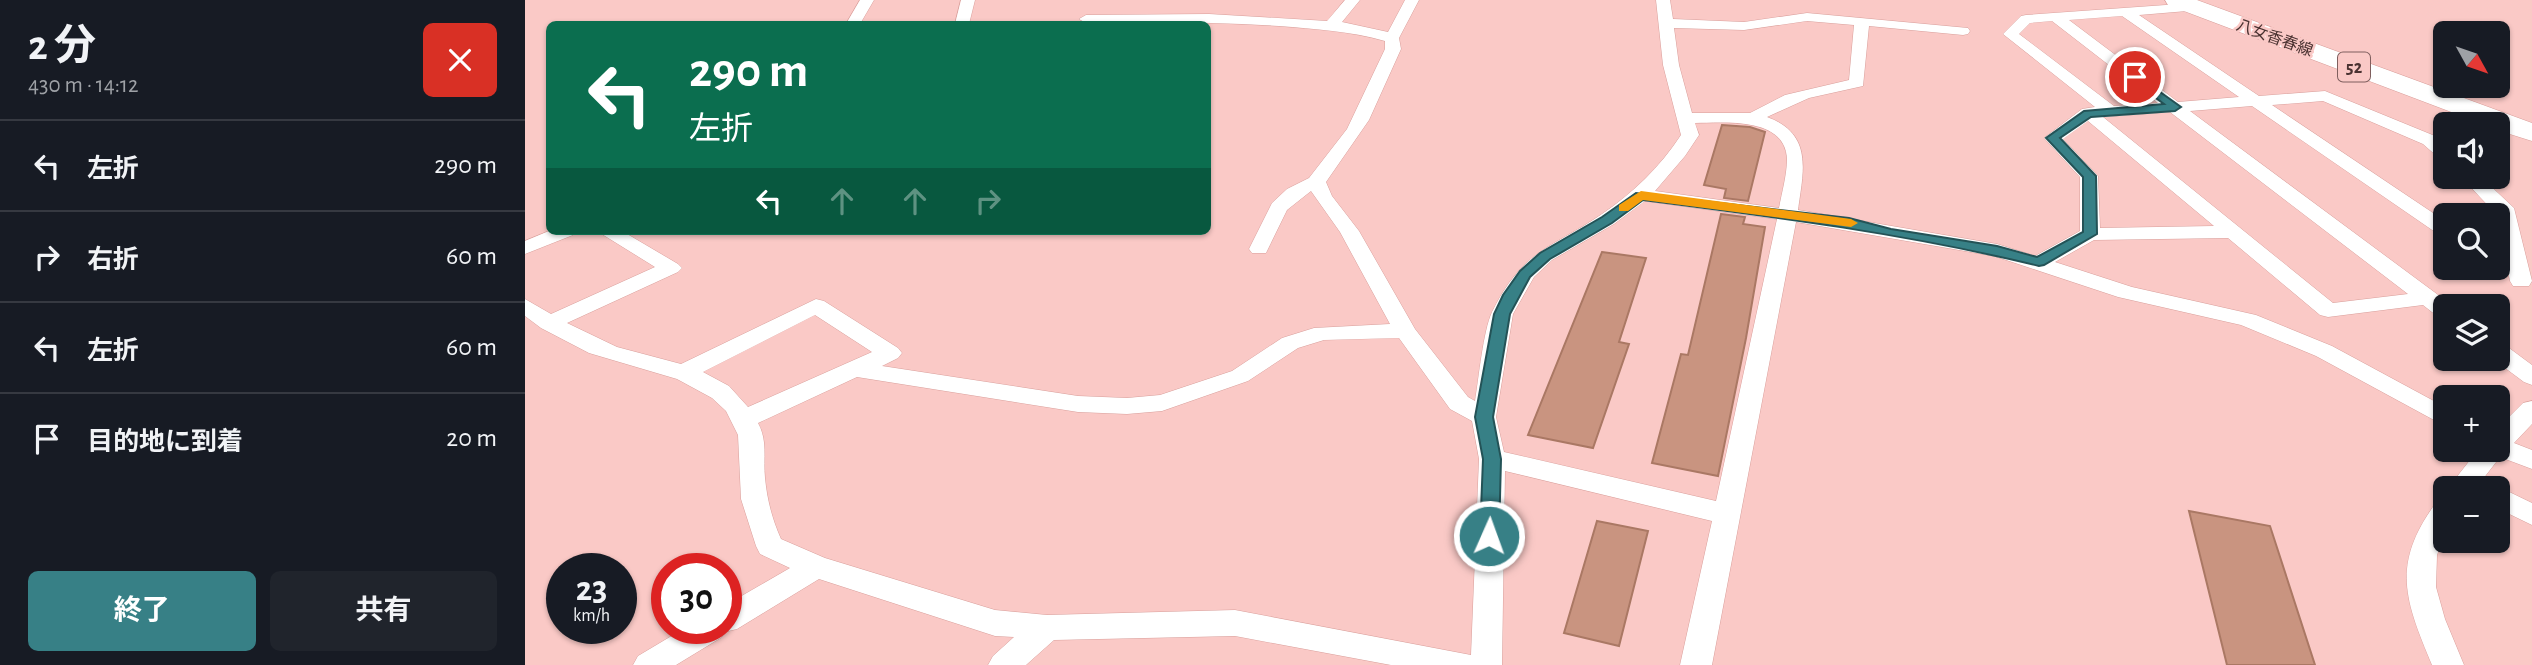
<!DOCTYPE html>
<html lang="ja">
<head>
<meta charset="utf-8">
<style>
  :root { --surface:#171b24; --page:#20242c; --text:#f1f3f6; --muted:#9ea1a6; --line:#363941; --accent:#378086 }
  body { margin:0; font-family:"Alegreya Sans","Noto Sans JP",sans-serif; background:var(--page); color:var(--text); height:100vh; display:flex; flex-direction:column; font-size:26px; white-space:nowrap }
  * { box-sizing:border-box; margin:0 }
  p { font-size:23px; color:var(--muted) }
  .icon { flex:none; width:38px; height:38px; fill:none; stroke:currentColor; stroke-width:2; stroke-linecap:round; stroke-linejoin:round }
  .map { position:relative; flex:1; overflow:hidden }
  .drawer { display:flex; flex-direction:column; background:var(--surface); width:525px }
  .drawer>* { flex:none }
  .hud { position:absolute; left:21px; top:21px; width:665px; height:214px; border-radius:10px; box-shadow:0 2px 5px #0004; background:#0b6e4f; color:#fff; overflow:hidden }
  .needle { width:46px; rotate:130deg }
  .buttons { position:absolute; left:1908px; top:21px; display:grid; gap:14px }
  .buttons a { display:grid; place-items:center; width:77px; height:77px; border-radius:10px; background:var(--surface); box-shadow:0 2px 5px #0004; font-size:35px }
  .speed { position:absolute; left:21px; top:553px; display:flex; gap:14px; font-size:35px; font-weight:700; text-align:center }
  .speed>* { display:grid; place-content:center; width:91px; height:91px; border-radius:50%; background:var(--surface); box-shadow:0 2px 5px #0004; line-height:1 }
  .speed small { font-size:18px; font-weight:400 }
  .speed .limit { border:10px solid #d22; background:#fff; color:#111 }
  .pin { position:absolute; display:grid; place-items:center; width:60px; height:60px; color:#fff; margin:-30px; border:4px solid #fff; border-radius:50%; box-shadow:0 2px 7px #0007 }
  .me { position:absolute; width:77px; margin:-38px; rotate:2deg; stroke-linejoin:round; filter:drop-shadow(0 0 5px #0008) }
  .turn { display:flex; align-items:center; gap:24px; height:147px; padding:0 28px; font-size:32px }
  .turn .icon { width:91px; height:91px; stroke-width:2.5 }
  .turn b { display:block; font-size:49px; line-height:60px }
  .lanes { display:flex; align-items:center; height:66px; padding:0 28px; background:#0003; justify-content:center; gap:35px; direction:ltr }
  .lanes .off { opacity:.35 }
  .round { display:grid; place-items:center; flex:none; width:74px; height:74px; border-radius:10px; background:var(--page) }
  .headline { display:flex; align-items:center; justify-content:space-between; height:119px; padding:0 28px }
  h1 { font-size:42px; font-weight:700; line-height:52px }
  .action { display:flex; gap:14px; margin-top:auto; padding:14px 28px }
  .action a { flex:1; height:80px; border-radius:10px; background:var(--accent); color:#fff; font-size:28px; font-weight:700; line-height:80px; text-align:center }
  .action a+a { background:var(--page); color:var(--text) }
  ul { padding:0; list-style:none }
  li { display:flex; align-items:center; gap:21px; height:91px; padding:0 28px; border-top:2px solid var(--line) }
  li div { flex:1 }
  li b { display:block; font-size:26px }
  li em { font-style:normal }
  main { display:flex; flex:1; min-height:0 }
  .map>svg:first-child { display:block }
</style>
</head>
<body>
<main>
<section class="drawer">
<div class="headline"><div><h1>2 分</h1><p>430 m · 14:12</p></div><a class="round" style="background:#d93025;color:#fff"><svg class="icon" aria-label="close" viewBox="0 0 24 24"><path d="M6 6l12 12M18 6L6 18"/></svg></a></div>
<ul>
<li><svg class="icon" aria-label="left" viewBox="0 0 24 24"><path d="M17 20v-9H6M10 6l-5 5 5 5"/></svg><div><b>左折</b></div><em>290 m</em></li>
<li><svg class="icon" aria-label="right" viewBox="0 0 24 24"><path d="M7 20v-9h11M14 6l5 5-5 5"/></svg><div><b>右折</b></div><em>60 m</em></li>
<li><svg class="icon" aria-label="left" viewBox="0 0 24 24"><path d="M17 20v-9H6M10 6l-5 5 5 5"/></svg><div><b>左折</b></div><em>60 m</em></li>
<li><svg class="icon" aria-label="arrive" viewBox="0 0 24 24"><path d="M6 21V4h12l-3 4 3 4H6"/></svg><div><b>目的地に到着</b></div><em>20 m</em></li>
</ul>
<div class="action"><a>終了</a><a>共有</a></div>
</section>
<div class="map">
<svg width="2007" height="665" viewBox="0 0 2007 665">
  <rect width="100%" height="100%" fill="#fac9c6"/>
  <g fill="#c99480" stroke="#aa7864" stroke-width="2">
    <path d="M1197,125l28,2 15,5 -17,69 -24,-3 2,-9 -22,-4z"/>
    <path d="M1196,214l24,3 -2,7 22,3 -19,111 -28,138 -66,-13 29,-109 7,1z"/>
    <path d="M1077,252l44,6 -27,84 10,2 -36,104 -65,-13z"/>
    <path d="M1664,511l81,15 45,139h-88z"/>
    <path d="M1072,521l51,10 -29,115 -55,-13z"/>
  </g>
  <g fill="none" stroke-linecap="round" stroke-linejoin="round">
    <defs>
      <g id="minor">
        <path d="M335,0h14l-14,24h-14z"/>
        <path d="M436,0h14l-6,24h-14z"/>
        <path d="M820,0h15l-18,22 46,10 17,-32h14l-20,38 2,11 -32,71 -43,62 6,14 27,35 56,98 53,68 7,4c4,-24 8,-69 17,-89 31,-63 59,-63 110,-98 31,-21 58,-47 79,-79l-18,-70 -7,-65h14l3,19 71,3 63,-9 161,15 2,3 -2,3 -5,1 -94,-9 -6,60 -54,12 -42,19c47,17 36,55 31,93l199,34 38,12 45,-25v-54l-36,-39 38,-29 13,-2 -92,-73 18,-18 5,-1 168,-12 5,1v6l-60,5 120,81 66,-5 110,45 10,8v15l-6,-1 -16,-14 -100,-43 -51,4 173,116v15l-7,-2 -186,-128 -62,5 263,195h-8v12l-8,-2 -14,-11 -95,12 -8,-2 -92,-77 -134,2 -39,22 77,25 124,28 76,31 113,61v19l-129,-70 -75,-31 -123,-28 -124,-41 -198,-34 -84,443h-32l32,-144 -207,-50 -3,194h-111l-156,-29 -181,4 -28,25h-38l5,-9 21,-19 -19,-1 -176,-57 -82,50 -13,3 -2,5 -46,28h-43l5,-9 47,-28h41v-23l64,-37 -30,-14 -4,-8 -15,-47 -3,-64 -12,-24 -14,-13 -35,-19 -88,-26 -48,-25 -16,-12v-17l26,15 104,-47 -58,-36h25l56,33 4,4 -4,4 -111,51 50,24 64,17 135,-65 8,2 74,47 4,5 -4,5 -16,8 196,30 49,2 33,-3 72,-24 50,-33 32,-10 76,-4 -50,-92 -29,-41 -24,19 -21,43h-14l-3,-4 23,-46 15,-14 22,-11 38,-49 38,-80v-8c-35,-10 -70,-12 -106,-15 -64,-4 -129,-5 -193,-3l-7,-4 7,-4 123,-1 118,7zM1597,16l117,81 -61,5 -109,-82zM1282,21l47,4 -5,55 -64,15 -35,18h-58l-13,-48 -5,-37 70,2zM1527,21l106,82 -44,3 -95,-72 11,-11zM1645,112l238,182 -75,9 -230,-186zM1563,121l126,105 -114,2 -2,-52 -35,-37zM1170,123c28,0 90,-7 92,36 0,15 -5,33 -8,49l-124,-17 30,-35 14,-21zM1120,201l132,18 -61,282 -212,-49 -8,-35 17,-103 21,-37 18,-17 62,-36zM290,315l57,37 -124,55 -19,-21 -26,-14zM874,338l51,71 22,12 7,38 -8,196 -236,-45 -188,5 -52,-5 -170,-52 -44,-19c-9,-20 -14,-40 -16,-61 -2,-20 3,-37 -7,-55l99,-46 221,35 49,2 35,-3 86,-30 50,-33 26,-8z"/>
        <path d="M1936,177h20l33,31 18,73 -3,5h-16l-3,-5 -13,-66z"/>
        <path d="M24,231h27l-3,4 -48,19v-13z"/>
        <path d="M1972,343l8,2 27,20v20l-8,-3 -31,-23h4z"/>
        <path d="M2007,401v23l-18,19 18,7v19l-32,-12 -24,31h-28l30,-38h19v-21l26,-26z"/>
        <path d="M1972,486l35,17v22l-35,-17v-20h-7z"/>
        <path d="M1920,501v32l-8,22 -1,32 9,32 19,46h-32c-27,-65 -41,-100 3,-161z"/>
      </g>
      <path id="primary" d="M1640,0h32l335,123v18l-35,-11v-6h-14l-315,-119z"/>
    </defs>
    <use href="#minor" stroke="#d99f9b" stroke-width="1"/>
    <use href="#primary" stroke="#d99f9b" stroke-width="1"/>
    <use href="#minor" fill="#fff" fill-rule="evenodd"/>
    <use href="#primary" fill="#fff" fill-rule="evenodd"/>
  </g>
  <path fill="#378086" stroke="#245357" stroke-width="2" d="M1610,74l46,33 -6,4 -84,6 -31,21 36,38 1,58 -53,31 -5,1c-130,-32 -263,-49 -396,-66l-31,23 -62,36 -20,18 -20,37 -17,103 8,42 -2,77 -3,5 -7,3 -7,-3 -2,-5 3,-77 -8,-42 19,-103 9,-19 17,-24 20,-18 62,-36 34,-24 213,25 42,11 106,17 40,11 46,-25v-55l-37,-39 38,-27 80,-7 -33,-24v-5z"/>
  <path fill="#f59e0b" d="M1116,191l210,28 7,4 -7,4 -208,-27 -15,11h-9v-6z"/>
  <g text-anchor="middle" stroke-width="5" stroke-linejoin="round" paint-order="stroke">
    <g font-size="16" fill="#4a3231" stroke="#fac9c6">
      <text transform="translate(1750 37) rotate(20)" y="6">八女香春線</text>
    </g>
    <rect fill="#fac9c6" stroke="#7f5f5e" stroke-width="2" x="1813" y="52.5" width="32" height="29" rx="5"/>
    <g font-size="18" font-weight="bold" fill="#4a3231">
      <text x="1829" y="73">52</text>
    </g>
  </g>
</svg>
<div class="buttons">
<a><svg class="needle" viewBox="-14 -14 28 28"><path d="M0-13l5 13h-10z" fill="#e53935"/><path d="M0 13l5-13h-10z" fill="#9ea1a6"/></svg></a>
<a><svg class="icon" aria-label="sound" viewBox="0 0 24 24"><path d="M4 9h4l5-4v14l-5-4H4zM17 9q2 3 0 6"/></svg></a>
<a><svg class="icon" aria-label="search" viewBox="0 0 24 24"><circle cx="10" cy="10" r="6"/><path d="M15 15l6 6"/></svg></a>
<a><svg class="icon" aria-label="layers" viewBox="0 0 24 24"><path d="M12 4l9 5-9 5-9-5zM3 14l9 5 9-5"/></svg></a>
<a>+</a>
<a>−</a>
</div>
<div class="speed"><div>23<small>km/h</small></div><div class="limit">30</div></div>
<div class="pin" style="left:1610px;top:77px;background:#d93025"><svg class="icon" aria-label="arrive" viewBox="0 0 24 24"><path d="M6 21V4h12l-3 4 3 4H6"/></svg></div>
<svg class="me" style="left:964px;top:536px" viewBox="-20 -20 40 40"><circle r="17" fill="#378086" stroke="#fff" stroke-width="3"/><path d="M0-11L8 9 0 5-8 9z" fill="#fff"/></svg>
<div class="hud">
<div class="turn"><svg class="icon" aria-label="left" viewBox="0 0 24 24"><path d="M17 20v-9H6M10 6l-5 5 5 5"/></svg><div><b>290 m</b>左折</div></div>
<div class="lanes"><svg class="icon" aria-label="left" viewBox="0 0 24 24"><path d="M17 20v-9H6M10 6l-5 5 5 5"/></svg><svg class="icon off" aria-label="ahead" viewBox="0 0 24 24"><path d="M12 20V5M6 11l6-6 6 6"/></svg><svg class="icon off" aria-label="ahead" viewBox="0 0 24 24"><path d="M12 20V5M6 11l6-6 6 6"/></svg><svg class="icon off" aria-label="right" viewBox="0 0 24 24"><path d="M7 20v-9h11M14 6l5 5-5 5"/></svg></div>
</div>
</div>
</main>
</body>
</html>
